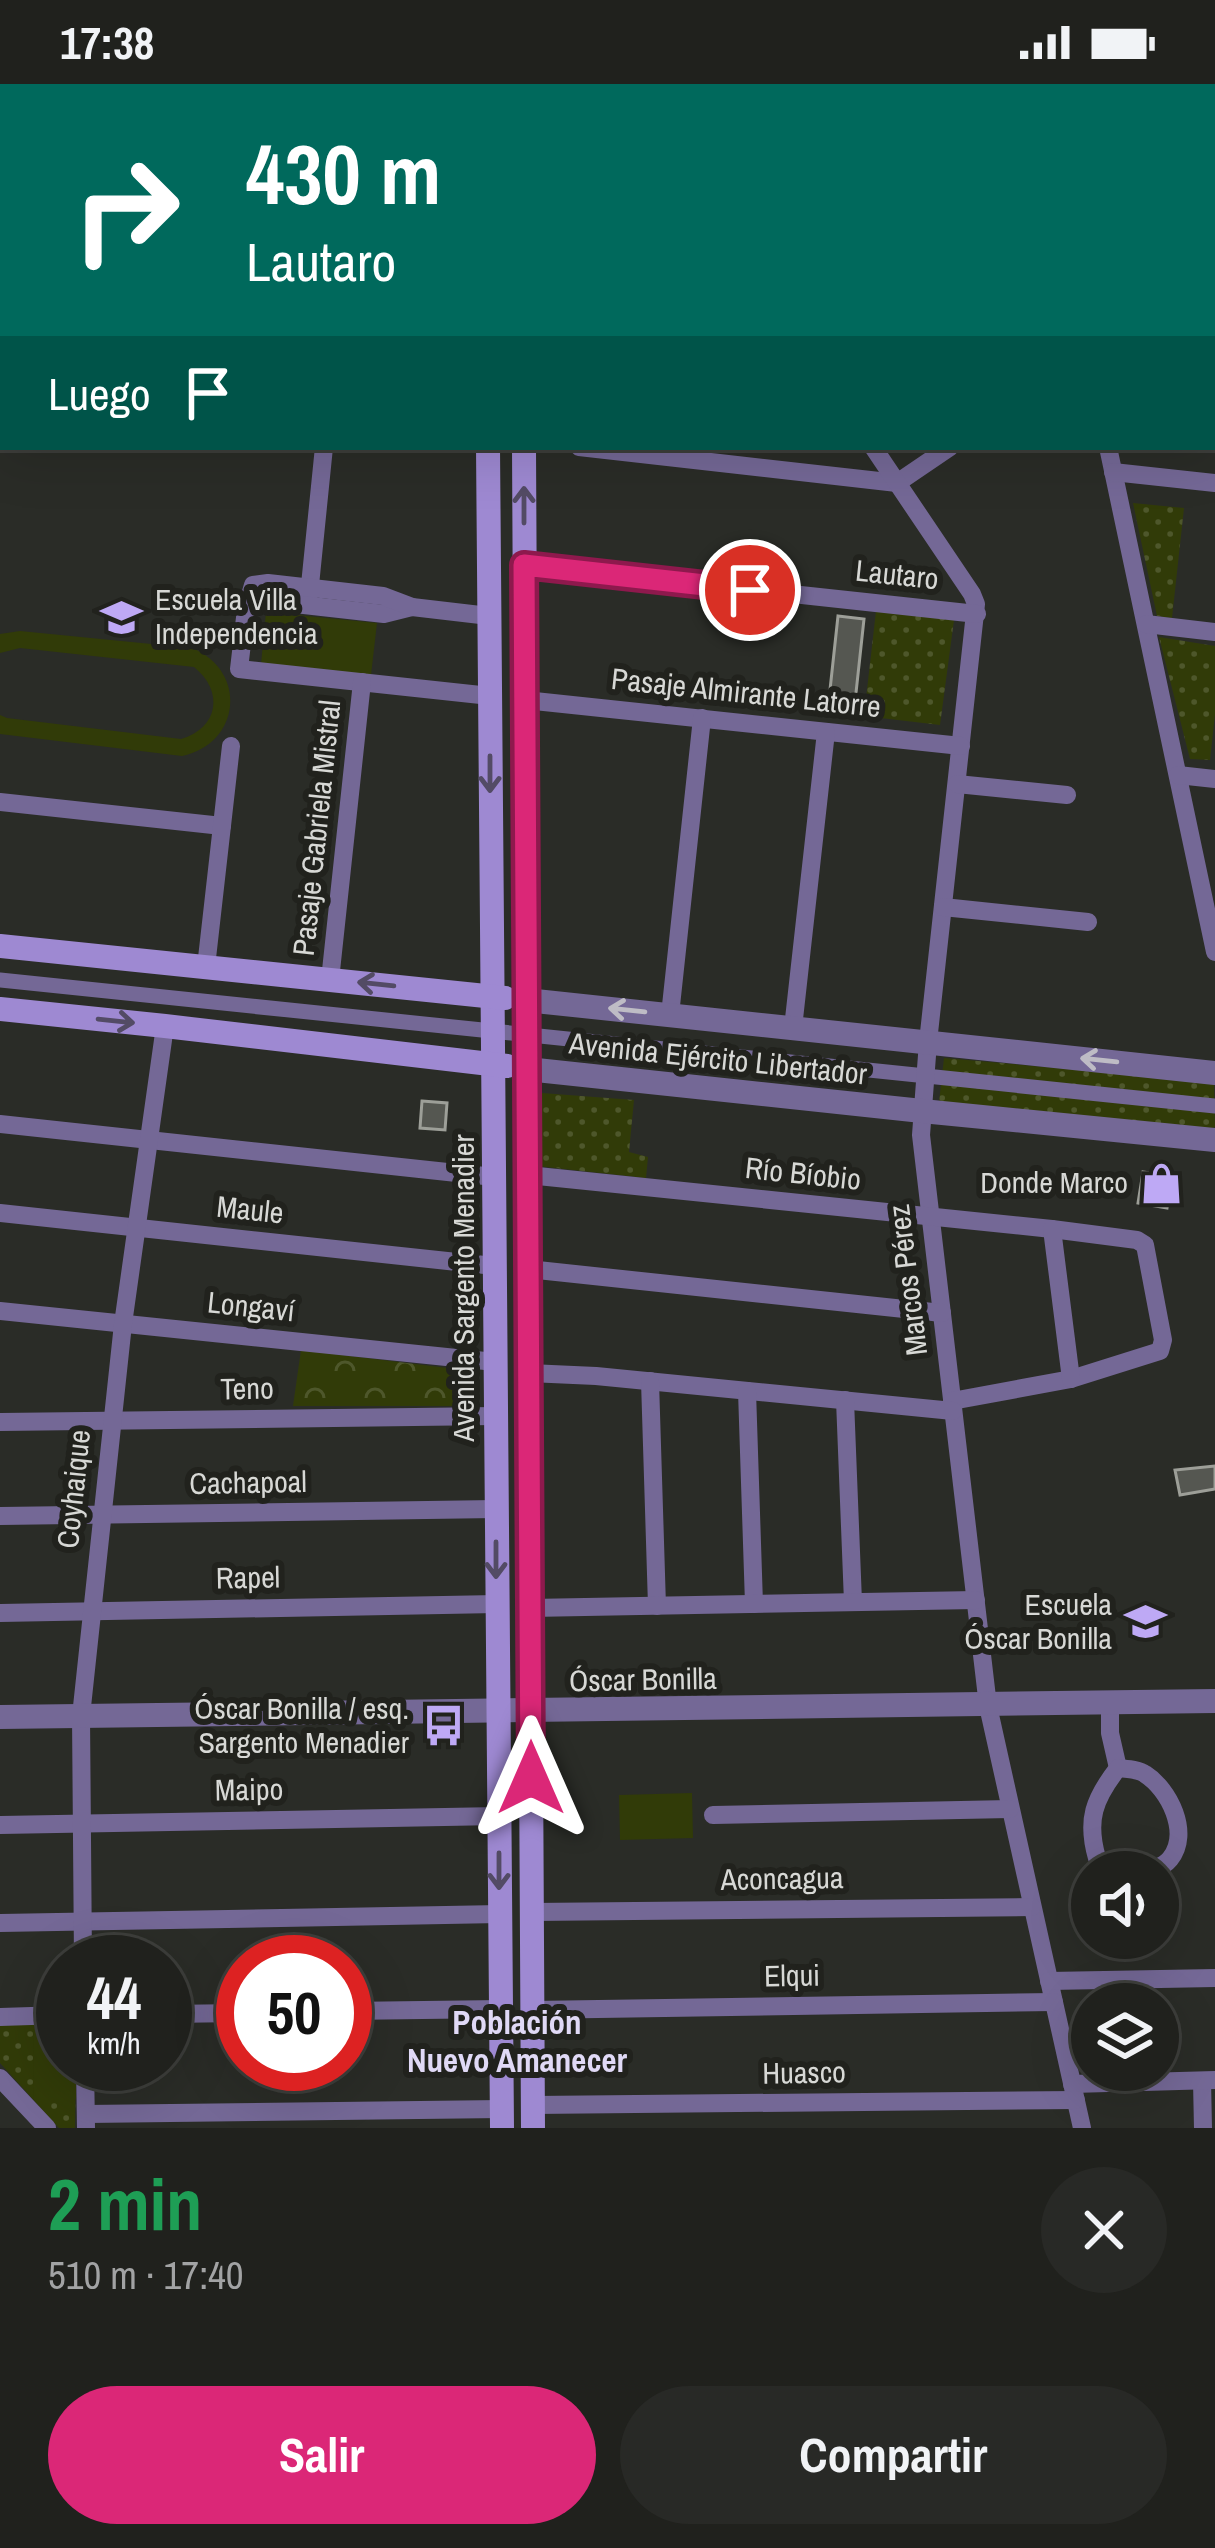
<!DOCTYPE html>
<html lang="es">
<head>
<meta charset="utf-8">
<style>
  :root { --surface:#20211d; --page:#282926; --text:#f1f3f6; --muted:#a2a3a4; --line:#3d3e3b; --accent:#db2777 }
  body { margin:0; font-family:"Archivo Narrow",sans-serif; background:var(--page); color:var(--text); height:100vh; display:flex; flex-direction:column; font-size:45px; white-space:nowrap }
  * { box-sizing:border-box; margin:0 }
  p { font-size:39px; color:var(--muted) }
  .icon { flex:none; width:66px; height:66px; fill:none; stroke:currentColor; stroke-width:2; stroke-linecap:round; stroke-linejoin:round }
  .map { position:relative; height:2044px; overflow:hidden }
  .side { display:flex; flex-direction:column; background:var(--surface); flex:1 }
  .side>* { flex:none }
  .guide { position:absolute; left:0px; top:0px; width:1215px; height:366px; box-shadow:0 12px 48px #0002,0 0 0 3px var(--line); background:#00695c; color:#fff; overflow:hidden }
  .tools { position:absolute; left:1071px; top:1767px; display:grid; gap:24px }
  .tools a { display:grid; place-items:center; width:108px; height:108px; border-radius:50%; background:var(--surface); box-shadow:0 12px 48px #0002,0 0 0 3px var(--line); font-size:60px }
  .speed { position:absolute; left:36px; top:1851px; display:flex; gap:24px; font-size:60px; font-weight:700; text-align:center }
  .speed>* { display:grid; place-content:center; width:156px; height:156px; border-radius:50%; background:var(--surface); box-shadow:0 12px 48px #0002,0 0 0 3px var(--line); line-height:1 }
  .speed small { font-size:30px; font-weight:400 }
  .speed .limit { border:18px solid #d22; background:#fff; color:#111 }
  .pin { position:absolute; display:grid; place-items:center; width:102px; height:102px; color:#fff; margin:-51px; border:6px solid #fff; border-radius:50%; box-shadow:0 3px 12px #0007 }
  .me { position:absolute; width:132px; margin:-66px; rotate:0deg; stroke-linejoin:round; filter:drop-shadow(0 0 9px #0008) }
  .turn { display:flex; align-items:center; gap:42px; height:252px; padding:0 48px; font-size:54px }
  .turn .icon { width:156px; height:156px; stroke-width:2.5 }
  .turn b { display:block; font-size:84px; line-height:102px }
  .then { display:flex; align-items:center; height:114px; padding:0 48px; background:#0003; gap:24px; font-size:45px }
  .round { display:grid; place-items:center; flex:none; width:126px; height:126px; border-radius:63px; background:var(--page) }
  .summary { display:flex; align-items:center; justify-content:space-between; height:204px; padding:0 48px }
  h1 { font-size:72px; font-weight:700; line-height:90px; color:#1e9e55 }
  .button { display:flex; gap:24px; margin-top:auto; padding:24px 48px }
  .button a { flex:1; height:138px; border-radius:72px; background:var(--accent); color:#fff; font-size:48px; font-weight:700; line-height:138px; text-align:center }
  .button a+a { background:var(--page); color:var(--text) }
  .status { display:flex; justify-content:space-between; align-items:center; height:84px; padding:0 60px; background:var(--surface); direction:ltr }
  .status svg { height:33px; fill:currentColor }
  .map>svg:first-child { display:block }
</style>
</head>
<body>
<div class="status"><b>17:38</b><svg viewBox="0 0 49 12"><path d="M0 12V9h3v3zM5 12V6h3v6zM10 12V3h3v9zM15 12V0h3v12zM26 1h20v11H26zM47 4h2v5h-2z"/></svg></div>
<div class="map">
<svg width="1215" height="2044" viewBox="0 0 1215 2044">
  <defs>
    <pattern id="grass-dots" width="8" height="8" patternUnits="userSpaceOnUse" patternTransform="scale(3)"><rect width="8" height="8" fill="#313b08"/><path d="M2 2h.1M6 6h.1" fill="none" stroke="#4e572b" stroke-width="1.8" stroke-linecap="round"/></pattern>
    <pattern id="park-crowns" width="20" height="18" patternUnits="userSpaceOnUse" patternTransform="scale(3)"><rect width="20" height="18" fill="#313b08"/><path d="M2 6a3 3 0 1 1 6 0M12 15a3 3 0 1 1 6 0" fill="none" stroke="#4e572b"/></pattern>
  </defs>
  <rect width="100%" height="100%" fill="#2a2c27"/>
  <g fill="url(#grass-dots)">
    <path d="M1133,419l51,5 -12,110 -15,-2z"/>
    <path d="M876,527l78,9 -14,105 -76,-9z"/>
    <path d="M1159,553l56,9v68l-5,46 -20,-1z"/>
    <path d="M944,974l270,24 1,45 -9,3 -267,-28z"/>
    <path d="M542,1009l92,7 -5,52 19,5 -2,21 -109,-12z"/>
    <path d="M63,1938v42h13l-1,64h-16l-59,-65v-39z"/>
  </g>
  <path fill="url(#park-crowns)" d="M301,1266l171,21 -1,35h-178z"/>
  <g fill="#313b08">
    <path d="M266,528l111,11 -6,52 -110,-11z"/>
    <path d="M20,547l172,17c56,23 49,96 -10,108l-182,-22v-19l7,3 174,21c38,-11 43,-48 13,-72l-174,-19 -20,5v-19z"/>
    <path d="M692,1709l1,45 -73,2 -1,-45z"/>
    <path d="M33,1945h30v35h13v35h-42z"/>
  </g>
  <g fill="#555751" stroke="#9d9f98" stroke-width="3">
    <path d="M838,532l26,3 -9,83 -26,-3z"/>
    <path d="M422,1017l25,2 -2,27 -25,-2z"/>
    <path d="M1143,1088l29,4 -5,32 -29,-5z"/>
    <path d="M1215,1382v23l-35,6 -5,-25z"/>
  </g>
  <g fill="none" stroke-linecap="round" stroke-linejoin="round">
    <path stroke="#746896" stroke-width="15" d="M0,896l1215,126"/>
    <g stroke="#746896" stroke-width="18">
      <path d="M61,0v3"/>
      <path d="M207,0l1,3"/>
      <path d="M779,0v3"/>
      <path d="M947,0l1,3"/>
      <path d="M338,3v-3"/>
      <path d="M1060,3l10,-3"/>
      <path d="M0,87h3"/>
      <path d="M1212,91h3"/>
      <path d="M0,167h3"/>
      <path d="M0,228h3"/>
      <path d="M1212,253h3"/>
      <path d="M579,363l318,36 53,-36"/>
      <path d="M873,363l99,147 4,10 -48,438 -7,93 67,571 94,422"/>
      <path d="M1108,363l107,505"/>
      <path d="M1113,388l102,11"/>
      <path d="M524,481l453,49"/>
      <path d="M309,511l15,-148"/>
      <path d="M249,515l135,15 28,-7"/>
      <path d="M489,532l-77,-9 -29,-11 -115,-13 -15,2 -7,24 -7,60 251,27"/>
      <path d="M1146,540l69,8"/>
      <path d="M525,616l436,46"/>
      <path d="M1178,691l37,4"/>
      <path d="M957,700l110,11"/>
      <path d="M0,718l222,24"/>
      <path d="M943,823l145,15"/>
      <path d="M206,883l25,-221"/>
      <path d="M330,896l32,-298"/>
      <path d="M670,931l32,-297"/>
      <path d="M793,944l33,-296"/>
      <path d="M0,1040l494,53"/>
      <path d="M528,1091l524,54 85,11 8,5 18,95 -3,11 -89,28 -119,22"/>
      <path d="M0,1129l494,53"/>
      <path d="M1052,1145l19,150"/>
      <path d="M528,1185l414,44"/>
      <path d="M0,1227l495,51"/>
      <path d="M529,1289l67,3 357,35"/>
      <path d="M650,1297l7,225"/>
      <path d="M747,1307l7,213"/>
      <path d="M845,1316l8,202"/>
      <path d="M0,1338l495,-6"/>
      <path d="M0,1432l496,-7"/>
      <path d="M530,1524l446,-8"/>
      <path d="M0,1529l497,-9"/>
      <path d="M1110,1619v30l8,35"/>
      <path d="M1118,1684c9,1 20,1 27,6 24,15 46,59 25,85 -8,10 -23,12 -35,13"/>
      <path d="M1118,1684c-24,31 -32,52 -21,90l16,10 18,4"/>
      <path d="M713,1731l297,-6"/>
      <path d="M0,1741l499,-9"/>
      <path d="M532,1828l500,-5"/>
      <path d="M0,1839l500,-9"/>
      <path d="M83,1878l-2,-246 42,-392 42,-298"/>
      <path d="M1049,1897l166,-3"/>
      <path d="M532,1926l522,-8"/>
      <path d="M345,1927l156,-2"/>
      <path d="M165,1930l78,-1"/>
      <path d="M0,1933l63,-2"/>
      <path d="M85,1980l1,64"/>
      <path d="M0,1994l47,50"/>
      <path d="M1202,1997l1,47"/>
      <path d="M1072,2000l143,-4"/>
      <path d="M533,2021l543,-5"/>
      <path d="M86,2030l416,-5"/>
    </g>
    <g stroke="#746896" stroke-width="24">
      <path d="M526,916l689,73"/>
      <path d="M527,985l395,42 293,29"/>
      <path d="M0,1633l1215,-16"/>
    </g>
    <g stroke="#9e89d2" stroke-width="24">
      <path d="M502,0v3"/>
      <path d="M488,363l14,1681"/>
      <path d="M524,363l9,1681"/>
      <path d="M0,862l505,52"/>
      <path d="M0,925l165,17 342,40"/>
    </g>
  </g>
  <defs><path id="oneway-shaft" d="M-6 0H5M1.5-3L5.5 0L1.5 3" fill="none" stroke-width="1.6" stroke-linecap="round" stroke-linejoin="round" transform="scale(3)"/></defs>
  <g stroke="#534b65">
    <use href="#oneway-shaft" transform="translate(524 421) rotate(-90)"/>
    <use href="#oneway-shaft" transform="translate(490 690) rotate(90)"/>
    <use href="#oneway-shaft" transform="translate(376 900) rotate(-174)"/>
    <use href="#oneway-shaft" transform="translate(116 937) rotate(6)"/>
    <use href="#oneway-shaft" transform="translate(496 1476) rotate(90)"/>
    <use href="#oneway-shaft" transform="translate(499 1787) rotate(90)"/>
  </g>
  <g stroke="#bebcc5">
    <use href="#oneway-shaft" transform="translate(627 926) rotate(-174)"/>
    <use href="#oneway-shaft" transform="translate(1099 976) rotate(-174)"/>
  </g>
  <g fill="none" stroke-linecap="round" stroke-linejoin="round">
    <defs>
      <path id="route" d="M531,1694l-7,-1213 226,25"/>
    </defs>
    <use href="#route" stroke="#8e194d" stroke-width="30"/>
    <use href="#route" stroke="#db2777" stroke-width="21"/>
  </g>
  <defs>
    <symbol id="school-bare" viewBox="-9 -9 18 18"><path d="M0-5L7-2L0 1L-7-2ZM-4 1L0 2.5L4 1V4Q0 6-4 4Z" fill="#bea9f5" stroke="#21221d" stroke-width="2.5" paint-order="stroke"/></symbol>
    <symbol id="shop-bare" viewBox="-9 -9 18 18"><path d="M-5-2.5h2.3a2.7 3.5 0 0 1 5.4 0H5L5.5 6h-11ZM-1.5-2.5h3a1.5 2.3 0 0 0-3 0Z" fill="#bea9f5" stroke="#21221d" stroke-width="2.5" paint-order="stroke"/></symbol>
    <symbol id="bus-bare" viewBox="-9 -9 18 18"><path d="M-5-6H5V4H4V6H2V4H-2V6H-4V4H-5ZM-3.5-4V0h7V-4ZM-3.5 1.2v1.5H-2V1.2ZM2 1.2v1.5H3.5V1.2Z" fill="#bea9f5" stroke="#21221d" stroke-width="2.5" paint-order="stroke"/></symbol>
  </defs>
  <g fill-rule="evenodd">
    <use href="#school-bare" x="92" y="504" width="59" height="59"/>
    <use href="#shop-bare" x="1132" y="1070" width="59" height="59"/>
    <use href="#school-bare" x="1116" y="1508" width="59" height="59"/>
    <use href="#bus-bare" x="414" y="1612" width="59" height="59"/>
  </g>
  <g text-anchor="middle" stroke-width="12" stroke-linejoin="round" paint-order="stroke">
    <g font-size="30" fill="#d7d8d5" stroke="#21221d">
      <text transform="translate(897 491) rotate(6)" y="10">Lautaro</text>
      <text transform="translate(746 609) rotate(6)" y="10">Pasaje Almirante Latorre</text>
      <text transform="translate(317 744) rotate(-84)" y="10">Pasaje Gabriela Mistral</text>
      <text transform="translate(718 975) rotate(6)" y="10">Avenida Ejército Libertador</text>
      <text transform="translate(803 1090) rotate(6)" y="10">Río Bíobio</text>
      <text transform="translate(250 1126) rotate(6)" y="10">Maule</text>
      <text transform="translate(908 1196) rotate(-97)" y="10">Marcos Pérez</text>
      <text transform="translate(464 1204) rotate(-90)" y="10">Avenida Sargento Menadier</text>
      <text transform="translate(251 1223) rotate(6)" y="10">Longaví</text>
      <text transform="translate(247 1305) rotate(-1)" y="10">Teno</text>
      <text transform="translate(248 1399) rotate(-1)" y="10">Cachapoal</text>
      <text transform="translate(74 1405) rotate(-84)" y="10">Coyhaique</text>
      <text transform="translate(248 1494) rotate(-1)" y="10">Rapel</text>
      <text transform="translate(643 1596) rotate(-1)" y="10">Óscar Bonilla</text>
      <text transform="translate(249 1706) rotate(-1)" y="10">Maipo</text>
      <text transform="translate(782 1795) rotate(-1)" y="10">Aconcagua</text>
      <text transform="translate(792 1892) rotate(-1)" y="10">Elqui</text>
      <text transform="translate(804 1989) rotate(-1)" y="10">Huasco</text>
    </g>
    <g font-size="30" fill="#d7d8d5" stroke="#21221d" text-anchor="end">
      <text x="155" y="526" text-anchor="start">Escuela Villa<tspan x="155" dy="34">Independencia</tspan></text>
      <text x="1128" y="1109">Donde Marco</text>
      <text x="1112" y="1531">Escuela<tspan x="1112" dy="34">Óscar Bonilla</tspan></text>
      <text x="409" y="1635">Óscar Bonilla / esq.<tspan x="409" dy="34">Sargento Menadier</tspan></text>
    </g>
    <g font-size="33" font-weight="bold" fill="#e0d9f6" stroke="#21221d">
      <text x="517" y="1950">Población<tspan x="517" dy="38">Nuevo Amanecer</tspan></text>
    </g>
  </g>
</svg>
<div class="tools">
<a><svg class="icon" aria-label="sound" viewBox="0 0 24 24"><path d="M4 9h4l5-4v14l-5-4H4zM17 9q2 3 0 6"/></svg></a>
<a><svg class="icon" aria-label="layers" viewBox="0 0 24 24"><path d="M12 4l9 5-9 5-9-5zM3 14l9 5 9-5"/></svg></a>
</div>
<div class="speed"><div>44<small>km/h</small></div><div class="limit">50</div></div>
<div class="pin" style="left:750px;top:506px;background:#d93025"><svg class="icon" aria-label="arrive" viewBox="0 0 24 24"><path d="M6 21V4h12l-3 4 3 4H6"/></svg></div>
<svg class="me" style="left:531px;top:1694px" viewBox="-20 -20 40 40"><path d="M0-17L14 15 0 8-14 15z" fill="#db2777" stroke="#fff" stroke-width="4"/></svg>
<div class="guide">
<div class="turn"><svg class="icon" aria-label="right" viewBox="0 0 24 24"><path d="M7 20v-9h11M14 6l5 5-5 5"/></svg><div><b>430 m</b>Lautaro</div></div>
<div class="then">Luego<svg class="icon" aria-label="arrive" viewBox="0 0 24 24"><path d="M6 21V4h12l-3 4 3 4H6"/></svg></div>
</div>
</div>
<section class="side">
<div class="summary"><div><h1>2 min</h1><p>510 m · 17:40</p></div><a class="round"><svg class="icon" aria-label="close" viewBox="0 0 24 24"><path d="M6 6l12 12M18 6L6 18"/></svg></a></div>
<div class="button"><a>Salir</a><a>Compartir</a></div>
</section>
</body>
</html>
